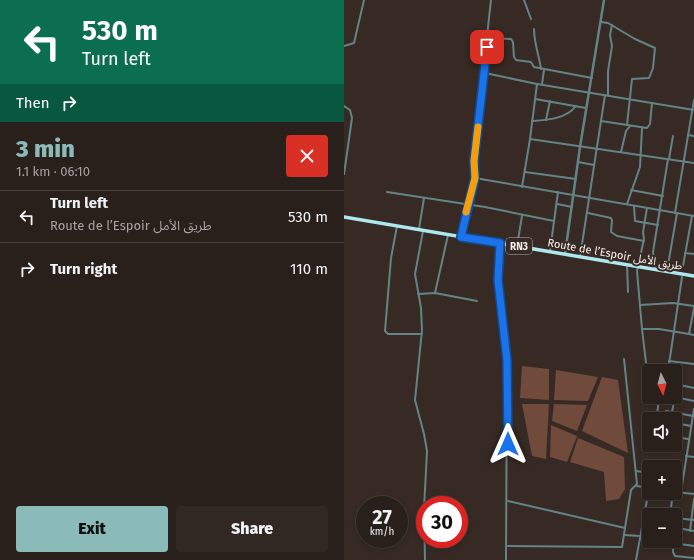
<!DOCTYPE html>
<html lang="en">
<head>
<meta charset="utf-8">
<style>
  :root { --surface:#29201b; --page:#312824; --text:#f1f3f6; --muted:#a5a3a3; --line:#453e3a; --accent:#8bbbb9 }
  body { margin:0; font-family:"Fira Sans","Noto Sans Arabic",sans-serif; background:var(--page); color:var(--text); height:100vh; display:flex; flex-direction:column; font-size:15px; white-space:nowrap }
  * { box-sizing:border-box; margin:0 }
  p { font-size:13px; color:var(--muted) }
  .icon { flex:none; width:22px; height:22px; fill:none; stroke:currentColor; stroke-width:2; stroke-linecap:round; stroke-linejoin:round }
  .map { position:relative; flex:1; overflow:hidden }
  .sheet { display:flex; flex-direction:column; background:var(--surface); width:344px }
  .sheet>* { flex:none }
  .banner { background:#0b6e4f; color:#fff; overflow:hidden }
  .needle { width:26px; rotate:174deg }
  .buttons { position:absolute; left:298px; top:364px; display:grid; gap:8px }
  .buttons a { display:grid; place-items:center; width:40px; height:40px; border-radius:4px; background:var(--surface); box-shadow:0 2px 6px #0003,0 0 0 1px var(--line); font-size:20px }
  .speed { position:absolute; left:12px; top:496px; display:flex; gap:8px; font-size:20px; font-weight:700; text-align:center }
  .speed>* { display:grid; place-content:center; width:52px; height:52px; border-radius:50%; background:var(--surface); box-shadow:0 2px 6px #0003,0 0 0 1px var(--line); line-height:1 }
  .speed small { font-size:10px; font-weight:400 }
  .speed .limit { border:6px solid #d22; background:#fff; color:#111 }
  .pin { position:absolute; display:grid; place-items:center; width:34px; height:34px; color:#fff; margin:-17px; border-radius:8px; box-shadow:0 2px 6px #0006 }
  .me { position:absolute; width:44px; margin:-22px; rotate:0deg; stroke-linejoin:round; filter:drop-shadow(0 0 3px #0008) }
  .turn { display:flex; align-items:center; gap:14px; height:84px; padding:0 16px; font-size:18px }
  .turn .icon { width:52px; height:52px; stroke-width:2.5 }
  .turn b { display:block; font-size:28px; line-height:34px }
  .then { display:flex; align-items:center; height:38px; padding:0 16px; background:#0003; gap:8px; font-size:15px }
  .round { display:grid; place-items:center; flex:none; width:42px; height:42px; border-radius:4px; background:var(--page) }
  .head { display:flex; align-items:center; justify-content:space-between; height:68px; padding:0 16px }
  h1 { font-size:24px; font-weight:800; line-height:30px; color:var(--accent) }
  .button { display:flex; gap:8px; margin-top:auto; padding:8px 16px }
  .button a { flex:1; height:46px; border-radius:4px; background:var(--accent); color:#111; font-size:16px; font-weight:800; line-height:46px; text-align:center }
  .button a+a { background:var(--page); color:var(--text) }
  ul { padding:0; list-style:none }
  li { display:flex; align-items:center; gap:12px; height:52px; padding:0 16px; border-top:1px solid var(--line) }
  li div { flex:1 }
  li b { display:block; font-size:15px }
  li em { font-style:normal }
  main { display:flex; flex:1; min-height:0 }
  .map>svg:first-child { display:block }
</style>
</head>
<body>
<main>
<section class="sheet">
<div class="banner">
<div class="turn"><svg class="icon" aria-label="left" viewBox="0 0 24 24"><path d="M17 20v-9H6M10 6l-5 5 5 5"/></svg><div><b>530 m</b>Turn left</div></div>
<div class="then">Then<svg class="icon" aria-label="right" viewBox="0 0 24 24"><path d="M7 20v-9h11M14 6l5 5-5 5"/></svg></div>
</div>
<div class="head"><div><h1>3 min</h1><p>1.1 km · 06:10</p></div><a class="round" style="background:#d93025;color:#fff"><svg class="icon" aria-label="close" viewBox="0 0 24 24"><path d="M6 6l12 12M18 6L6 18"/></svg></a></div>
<ul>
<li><svg class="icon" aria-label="left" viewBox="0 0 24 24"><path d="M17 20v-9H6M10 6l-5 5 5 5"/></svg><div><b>Turn left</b><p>Route de l’Espoir طريق الأمل</p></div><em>530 m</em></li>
<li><svg class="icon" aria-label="right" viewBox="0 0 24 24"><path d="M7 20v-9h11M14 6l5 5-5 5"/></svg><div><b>Turn right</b></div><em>110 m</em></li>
</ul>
<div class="button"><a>Exit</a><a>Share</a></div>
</section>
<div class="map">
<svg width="350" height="560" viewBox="0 0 350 560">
  <rect width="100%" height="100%" fill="#372a24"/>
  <g fill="#704b3b">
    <path d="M178,366l27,3v31l-29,-2z"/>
    <path d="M212,370l42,7 -10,24 -34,-1z"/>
    <path d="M258,377l16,3 10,73 -46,-22z"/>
    <path d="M178,404h27l-3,55 -14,-3z"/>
    <path d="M210,404l33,1 -10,26 -25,-10z"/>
    <path d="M207,425l26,11 -10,26 -17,-5z"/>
    <path d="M234,438l46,19 1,32 -6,10 -13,2 -2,-29 -34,-10z"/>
  </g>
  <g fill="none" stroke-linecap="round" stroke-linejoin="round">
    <g stroke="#638487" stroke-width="2">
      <path d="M180,0l7,19"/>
      <path d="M257,22l7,1 27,16 20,9 -2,20 -4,10 -17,1 -5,46"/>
      <path d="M190,29c0,14 5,26 7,40"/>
      <path d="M143,38l24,1 2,3 1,15 2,3 15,2 3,5 58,11"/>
      <path d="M0,46l10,-3 10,-43"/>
      <path d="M141,73l52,11"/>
      <path d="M198,84l2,-14"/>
      <path d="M264,95v-24l4,-25 -2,-11 2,-10"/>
      <path d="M191,99l51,9"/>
      <path d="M0,106l6,4 2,8 -8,56"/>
      <path d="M202,120l4,-19"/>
      <path d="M188,121c15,-1 34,-2 44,-15"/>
      <path d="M257,121l46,7 3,-4 2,-21"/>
      <path d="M344,135l6,1"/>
      <path d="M186,139l7,-55 157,26"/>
      <path d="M277,152l5,-21 4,-5"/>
      <path d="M325,159l4,-23"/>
      <path d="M234,162l16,3"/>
      <path d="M181,172l51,7"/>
      <path d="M131,178l219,38"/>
      <path d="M178,187l8,-48 164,24"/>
      <path d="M287,190l32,6"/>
      <path d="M43,192l98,15 69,14"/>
      <path d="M213,204l15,3"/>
      <path d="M283,204l13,-37 2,-39"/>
      <path d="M290,206l1,15 23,4"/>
      <path d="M303,208l-4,24 1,7 -7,32 5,58h17l30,5"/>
      <path d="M244,213l23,5 1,2 -1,12 6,4 27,5"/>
      <path d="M331,213l19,-113"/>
      <path d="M53,226l-6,32 -6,73 3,3h34"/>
      <path d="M75,229l5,-31"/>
      <path d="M79,231l-8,43 6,34 1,22 -7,70 9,34 3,17 -3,58 1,51"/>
      <path d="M117,237l14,-59 -1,-17 12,-101 2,-33 3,-27"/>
      <path d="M156,244l-2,36 9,80 -1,200"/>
      <path d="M173,246l5,-30"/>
      <path d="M206,251l8,-59"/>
      <path d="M341,253l9,1"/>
      <path d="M236,257l25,-162"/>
      <path d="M283,265l1,27"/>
      <path d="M339,266l9,-50"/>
      <path d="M311,270l-2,-18 15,-93"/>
      <path d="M323,271l10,-58"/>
      <path d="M91,293l13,-58"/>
      <path d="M74,294l17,-1 42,8"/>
      <path d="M296,305l33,-2 21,3"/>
      <path d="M350,308l-5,26 5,1"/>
      <path d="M298,329l7,59"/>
      <path d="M325,361l25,3"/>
      <path d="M324,371l14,-94"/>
      <path d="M331,384l19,4"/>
      <path d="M331,397l19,4"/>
      <path d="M328,412l3,-15"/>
      <path d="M315,419l-2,-3 2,-19"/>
      <path d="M318,419l4,-8 27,5"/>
      <path d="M331,423l16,3"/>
      <path d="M331,437l13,2"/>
      <path d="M342,456l8,1"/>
      <path d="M292,471l13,2"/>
      <path d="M331,476l8,2"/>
      <path d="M293,486l12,2"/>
      <path d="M331,492l19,2"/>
      <path d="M337,492l13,-83"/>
      <path d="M164,501l117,27"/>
      <path d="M326,515l3,-22"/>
      <path d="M331,518l19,2"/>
      <path d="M339,529l11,2"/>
      <path d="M346,531l4,-32"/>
      <path d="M280,535l16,1 9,3"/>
      <path d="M316,541l34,5"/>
      <path d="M329,543v9l2,4 19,2"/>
      <path d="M164,546l114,1 9,-57 6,-6 -13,-125"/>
      <path d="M292,560l13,-71"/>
    </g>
    <path stroke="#638487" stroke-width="2.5" d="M221,254l15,-107 24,-147"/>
    <path stroke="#aee8ef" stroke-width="3.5" d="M0,217l350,59"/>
  </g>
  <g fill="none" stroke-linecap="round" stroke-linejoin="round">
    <defs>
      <path id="route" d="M143,47l-13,114 1,17 -14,59 39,6 -2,37 9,80 1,84"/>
    </defs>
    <use href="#route" stroke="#114b97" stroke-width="10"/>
    <use href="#route" stroke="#1a73e8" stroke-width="7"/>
    <path stroke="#f59e0b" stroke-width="7" d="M122,212l9,-34 -1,-17 4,-34"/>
  </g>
  <g text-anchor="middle" stroke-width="4" stroke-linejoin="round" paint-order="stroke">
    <rect fill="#372a24" stroke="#bdb2ae" stroke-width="1" x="162" y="238" width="26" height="16" rx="3"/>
    <g font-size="10" font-weight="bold" fill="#f7ede9">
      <text x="175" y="250">RN3</text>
    </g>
    <g font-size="11" fill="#f7ede9" stroke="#372a24">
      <text transform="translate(271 254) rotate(10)" y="4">Route de l’Espoir طريق الأمل</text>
    </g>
  </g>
</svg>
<div class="buttons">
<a><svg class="needle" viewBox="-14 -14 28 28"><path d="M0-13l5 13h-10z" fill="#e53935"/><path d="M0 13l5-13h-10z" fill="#a5a3a3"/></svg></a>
<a><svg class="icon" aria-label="sound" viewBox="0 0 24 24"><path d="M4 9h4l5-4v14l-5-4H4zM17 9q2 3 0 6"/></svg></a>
<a>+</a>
<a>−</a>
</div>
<div class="speed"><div>27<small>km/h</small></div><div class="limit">30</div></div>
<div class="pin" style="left:143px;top:47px;background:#d93025"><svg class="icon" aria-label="arrive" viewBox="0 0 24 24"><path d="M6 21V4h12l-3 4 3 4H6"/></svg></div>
<svg class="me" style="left:164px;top:444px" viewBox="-20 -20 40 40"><path d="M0-17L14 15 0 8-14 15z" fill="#1a73e8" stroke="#fff" stroke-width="4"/></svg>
</div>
</main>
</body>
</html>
